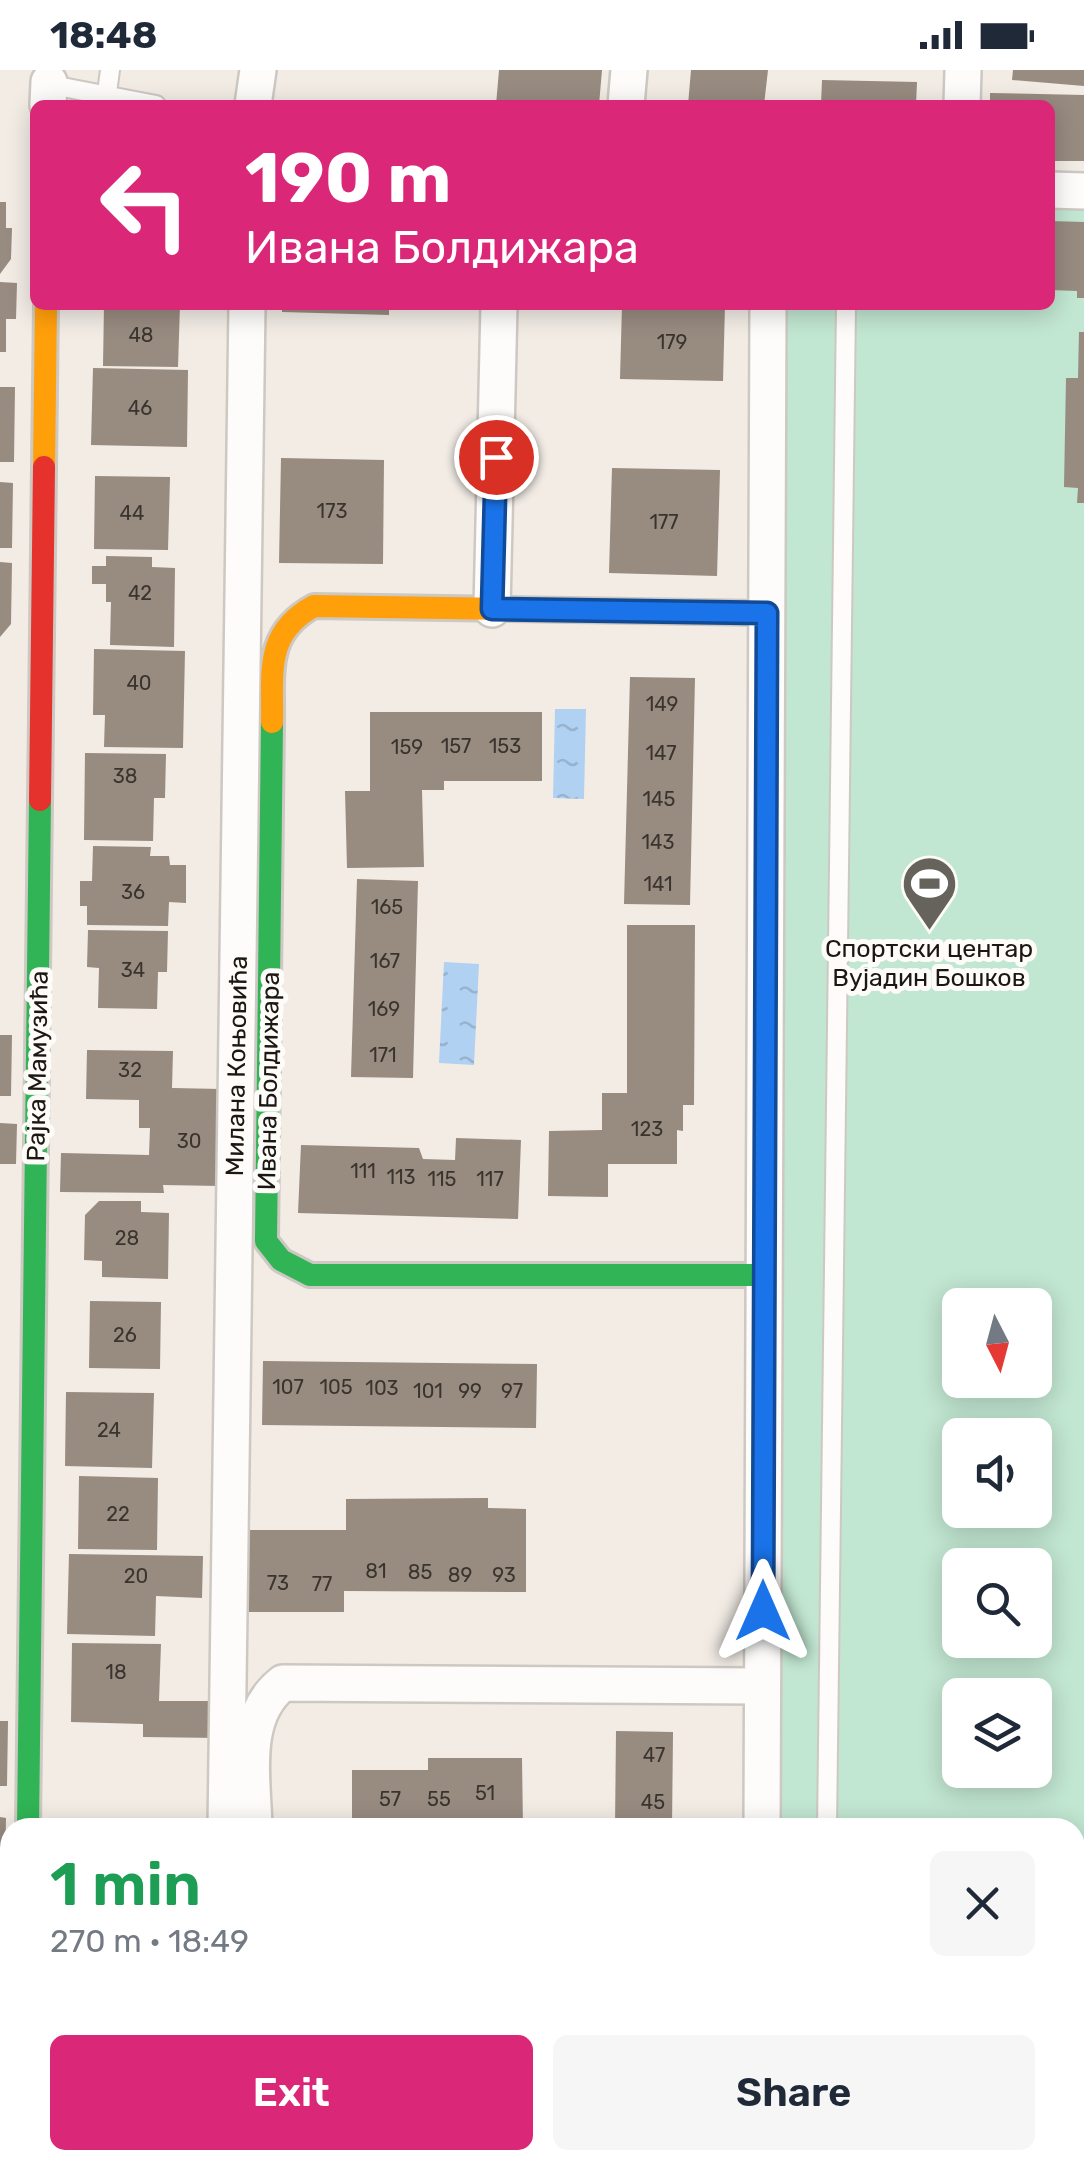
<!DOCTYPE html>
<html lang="en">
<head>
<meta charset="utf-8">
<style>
  :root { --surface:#fff; --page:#f6f6f7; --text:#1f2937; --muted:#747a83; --accent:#db2777 }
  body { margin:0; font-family:Rubik,sans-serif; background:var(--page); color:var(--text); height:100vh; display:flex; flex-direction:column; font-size:38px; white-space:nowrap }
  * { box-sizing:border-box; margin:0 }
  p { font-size:32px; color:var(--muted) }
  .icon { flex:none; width:55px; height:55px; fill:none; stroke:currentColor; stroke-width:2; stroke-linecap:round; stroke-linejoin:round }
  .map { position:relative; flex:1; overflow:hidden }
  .panel { position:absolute; left:0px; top:1748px; width:1085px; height:352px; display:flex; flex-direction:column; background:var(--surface); border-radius:30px 30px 0 0; box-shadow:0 5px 25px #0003 }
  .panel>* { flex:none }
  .banner { position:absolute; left:30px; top:30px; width:1025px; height:210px; border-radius:15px; box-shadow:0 5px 25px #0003; background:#db2777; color:#fff; overflow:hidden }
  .needle { width:65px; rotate:174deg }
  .buttons { position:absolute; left:942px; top:1218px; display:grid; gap:20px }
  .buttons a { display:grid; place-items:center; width:110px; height:110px; border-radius:15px; background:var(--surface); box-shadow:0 5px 25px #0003; font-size:50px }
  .pin { position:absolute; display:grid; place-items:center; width:85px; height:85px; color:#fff; margin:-42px; border:5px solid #fff; border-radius:50%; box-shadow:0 2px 10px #0007 }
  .me { position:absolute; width:110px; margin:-55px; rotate:0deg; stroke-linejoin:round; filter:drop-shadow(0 0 8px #0008) }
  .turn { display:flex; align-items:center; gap:35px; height:210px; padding:0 50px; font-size:45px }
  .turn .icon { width:130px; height:130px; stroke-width:2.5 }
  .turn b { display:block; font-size:70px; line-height:85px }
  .round { display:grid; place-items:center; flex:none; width:105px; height:105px; border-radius:15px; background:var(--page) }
  .overview { display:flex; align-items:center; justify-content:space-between; height:170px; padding:0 50px }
  h1 { font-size:60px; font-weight:600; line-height:75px; color:#1e9e55 }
  .button { display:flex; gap:20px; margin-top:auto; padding:20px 50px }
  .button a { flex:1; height:115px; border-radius:15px; background:var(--accent); color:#fff; font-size:40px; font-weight:600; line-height:115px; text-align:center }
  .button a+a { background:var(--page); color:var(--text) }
  .status { display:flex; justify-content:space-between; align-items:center; height:70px; padding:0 50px; background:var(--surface); direction:ltr }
  .status svg { height:28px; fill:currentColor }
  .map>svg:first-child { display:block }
</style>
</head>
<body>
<div class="status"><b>18:48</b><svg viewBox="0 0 49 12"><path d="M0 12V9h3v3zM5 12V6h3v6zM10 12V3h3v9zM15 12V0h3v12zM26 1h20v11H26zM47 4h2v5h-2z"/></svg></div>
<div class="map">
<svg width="1084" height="2099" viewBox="0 0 1084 2099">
  <defs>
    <pattern id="water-ripples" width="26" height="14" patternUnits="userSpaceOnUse" patternTransform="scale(2.5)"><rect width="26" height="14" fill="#b1d1f3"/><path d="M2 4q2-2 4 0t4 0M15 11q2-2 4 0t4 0" fill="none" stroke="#98b3cf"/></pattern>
  </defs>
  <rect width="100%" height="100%" fill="#f2ece5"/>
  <path fill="#c1e6d1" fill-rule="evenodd" d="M1050,137h34v1962h-321v-9h312v-332l-309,-1 13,-1522h271zM960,1235h75v75h-75zM960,1365h75v75h-75zM960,1495h75v75h-75zM960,1625h75v75h-75z"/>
  <g fill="url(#water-ripples)">
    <path d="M555,639h31l-2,90 -31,-1z"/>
    <path d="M444,892l35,2 -5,101 -35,-2z"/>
  </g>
  <g fill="#988b80">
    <path d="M499,0h103l-3,35h-103z"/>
    <path d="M691,0h77l-4,35h-76z"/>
    <path d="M1013,0h71v16l-72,-6z"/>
    <path d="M822,10l95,2 -1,23h-95z"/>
    <path d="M990,23l94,2v66h-34v-56h-60z"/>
    <path d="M0,132h6v26h6l-1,31 -11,15z"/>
    <path d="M1050,151l34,1v76h-7v-7l-27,-1z"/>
    <path d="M0,212l17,1 -1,36h-10v33h-6z"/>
    <path d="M104,235h76l-2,62 -75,-1z"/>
    <path d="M282,235h107v10l-107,-3z"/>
    <path d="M622,235h103l-2,76 -103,-2z"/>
    <path d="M1079,262h5v171h-7l1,-15 -14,-1 2,-109h12z"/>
    <path d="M93,298l95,2 -1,77 -96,-2z"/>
    <path d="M0,317h15l-1,75h-14z"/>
    <path d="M281,388l103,2 -1,104 -104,-1z"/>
    <path d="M612,398l108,2 -3,106 -108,-3z"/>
    <path d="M95,406l75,1 -2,73 -74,-1z"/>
    <path d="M0,412l13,1 -1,65h-12z"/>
    <path d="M106,486l46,1v10l23,1 -1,79 -64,-2 1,-43h-5v-18h-14v-18h14z"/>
    <path d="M0,492l12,1 -1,61 -11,13z"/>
    <path d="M94,579l91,2 -2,97 -79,-1 1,-32h-12z"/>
    <path d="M630,607l65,1 -5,227 -66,-1z"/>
    <path d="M370,642h172v69h-98v9h-22l2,77 -77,1 -2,-77h25z"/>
    <path d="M85,683l81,1 -1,44h-11l-1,43 -69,-1z"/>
    <path d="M93,776l58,1 -1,9h19l1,9h16v38l-17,-1 -1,24 -81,-1v-19h-7v-25h12z"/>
    <path d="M357,809l61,2 -5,197 -62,-1z"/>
    <path d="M627,855h68l-1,180h-11v26l-6,-1v34h-69v33l-60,-1 1,-65 53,-1v-37h25z"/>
    <path d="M88,860l80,1 -1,41h-9l-1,37 -59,-1 1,-40 -12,-1z"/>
    <path d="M0,965h12l-1,61h-11z"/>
    <path d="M87,980l86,1 -1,37 49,1 -1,97 -57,-1 1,8 -104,-1 1,-39 88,2 1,-27h-11v-28l-53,-1z"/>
    <path d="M0,1053l17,1 -1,40h-16z"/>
    <path d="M456,1068l65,2 -3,79 -220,-6 3,-68 118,3 4,11 32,1z"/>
    <path d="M99,1131h42v11l28,1 -1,66 -66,-2v-16l-18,-1 1,-45z"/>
    <path d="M90,1231l71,1 -1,67 -71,-1z"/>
    <path d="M263,1291l274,3 -1,64 -274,-3z"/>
    <path d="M66,1322l88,1 -2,75 -87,-2z"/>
    <path d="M79,1406l79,2 -1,72 -79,-1z"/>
    <path d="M488,1428v10l38,1v83l-182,-1v21h-97v-82h99v-31z"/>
    <path d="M69,1484l134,2 -1,42 -46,-2 -1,40 -88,-2z"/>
    <path d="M72,1573l89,1 -2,57h60v37l-76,-1v-13l-72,-2z"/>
    <path d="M0,1651h8l-1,65h-7z"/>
    <path d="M616,1661l57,1 -1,96h-57z"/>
    <path d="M428,1688h94l1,70h-171v-58h76z"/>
    <path d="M0,1747l6,1 -1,48 -5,6z"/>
    <rect x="597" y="2090" width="65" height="9"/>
  </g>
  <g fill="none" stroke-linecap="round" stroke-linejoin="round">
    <defs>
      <g id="lane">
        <path d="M46,9l11,7 99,19"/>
        <path d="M107,23l3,-23"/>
        <path d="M827,1758l19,-1523"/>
        <path d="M823,2099l1,-9"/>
      </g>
      <g id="street">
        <path d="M48,35l1,-23"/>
        <path d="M253,35l5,-35"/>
        <path d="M626,35l3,-35"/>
        <path d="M962,35l1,-35"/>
        <path d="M1050,120l34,1"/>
        <path d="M492,539l7,-304"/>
        <path d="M226,1758l21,-1523"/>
        <path d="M254,1758c-1,-49 -14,-112 29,-145l479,3"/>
        <path d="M762,1758l6,-1523"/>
        <path d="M257,2090v9"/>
        <path d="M25,2099v-9"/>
        <path d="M221,2099v-9"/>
        <path d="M761,2099v-9"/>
      </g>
      <g id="fast">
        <path d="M272,652l-6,519 15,19 29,15h454"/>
        <path d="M28,1758l12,-1028"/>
      </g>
      <g id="slow">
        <path d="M44,397l2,-162"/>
        <path d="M272,652c1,-49 -8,-89 42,-116l453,7"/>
      </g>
      <path id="jam" d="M40,730l4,-333"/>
    </defs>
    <use href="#lane" stroke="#cdc8c2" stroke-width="22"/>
    <use href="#street" stroke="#cdc8c2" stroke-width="40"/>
    <use href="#fast" stroke="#cdc8c2" stroke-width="28"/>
    <use href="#slow" stroke="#cdc8c2" stroke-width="28"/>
    <use href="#jam" stroke="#cdc8c2" stroke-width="28"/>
    <use href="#lane" stroke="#fdfcfb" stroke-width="18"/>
    <use href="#street" stroke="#fdfcfb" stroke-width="35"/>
    <use href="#fast" stroke="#30b455" stroke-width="22"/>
    <use href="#slow" stroke="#ff9f0a" stroke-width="22"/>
    <use href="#jam" stroke="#e5322d" stroke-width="22"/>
  </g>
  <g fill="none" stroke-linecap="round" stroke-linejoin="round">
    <defs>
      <path id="route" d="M496,387l-4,152 275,4 -4,998"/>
    </defs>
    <use href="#route" stroke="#114b97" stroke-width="25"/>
    <use href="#route" stroke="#1a73e8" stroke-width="18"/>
  </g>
  <defs>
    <symbol id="stadium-pin" viewBox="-11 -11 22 30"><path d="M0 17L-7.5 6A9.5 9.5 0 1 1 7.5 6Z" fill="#66625c" stroke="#fefcf9"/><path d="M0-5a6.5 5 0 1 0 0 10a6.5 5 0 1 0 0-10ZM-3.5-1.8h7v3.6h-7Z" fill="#fff"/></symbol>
  </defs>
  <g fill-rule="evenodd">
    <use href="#stadium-pin" x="898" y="782" width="63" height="86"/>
  </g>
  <g text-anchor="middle" stroke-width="10" stroke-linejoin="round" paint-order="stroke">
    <g font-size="20" fill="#3a342e">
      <text x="141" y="272">48</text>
      <text x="672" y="279">179</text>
      <text x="140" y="345">46</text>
      <text x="332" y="448">173</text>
      <text x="132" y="450">44</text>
      <text x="664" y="459">177</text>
      <text x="140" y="530">42</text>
      <text x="139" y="620">40</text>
      <text x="662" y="641">149</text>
      <text x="456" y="683">157</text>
      <text x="505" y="683">153</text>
      <text x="407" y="684">159</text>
      <text x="661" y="690">147</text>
      <text x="125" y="713">38</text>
      <text x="659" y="736">145</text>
      <text x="658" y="779">143</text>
      <text x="658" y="821">141</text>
      <text x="133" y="829">36</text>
      <text x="387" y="844">165</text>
      <text x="385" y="898">167</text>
      <text x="133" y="907">34</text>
      <text x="384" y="946">169</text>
      <text x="383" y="992">171</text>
      <text x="130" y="1007">32</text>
      <text x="647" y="1066">123</text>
      <text x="189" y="1078">30</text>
      <text x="363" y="1108">111</text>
      <text x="401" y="1114">113</text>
      <text x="442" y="1116">115</text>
      <text x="490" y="1116">117</text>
      <text x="127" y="1175">28</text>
      <text x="125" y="1272">26</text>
      <text x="288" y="1324">107</text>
      <text x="336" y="1324">105</text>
      <text x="382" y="1325">103</text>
      <text x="428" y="1328">101</text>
      <text x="470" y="1328">99</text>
      <text x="512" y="1328">97</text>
      <text x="109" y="1367">24</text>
      <text x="118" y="1451">22</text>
      <text x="376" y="1508">81</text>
      <text x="420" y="1509">85</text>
      <text x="460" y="1512">89</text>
      <text x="504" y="1512">93</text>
      <text x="136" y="1513">20</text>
      <text x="278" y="1520">73</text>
      <text x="322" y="1521">77</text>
      <text x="116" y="1609">18</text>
      <text x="654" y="1692">47</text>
      <text x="485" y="1730">51</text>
      <text x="390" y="1736">57</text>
      <text x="439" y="1736">55</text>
      <text x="653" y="1739">45</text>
    </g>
    <g font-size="25" fill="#1b1713" stroke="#fefcf9">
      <text x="929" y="887">Спортски центар<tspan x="929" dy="29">Вујадин Бошков</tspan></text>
    </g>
    <g font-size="25" fill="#1b1713" stroke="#fefcf9">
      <text transform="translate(37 996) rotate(-89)" y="9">Рајка Мамузића</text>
      <text transform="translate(236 996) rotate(-89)" y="9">Милана Коњовића</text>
      <text transform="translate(268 1011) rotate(-89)" y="9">Ивана Болдижара</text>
    </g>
  </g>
</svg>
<div class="buttons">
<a><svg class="needle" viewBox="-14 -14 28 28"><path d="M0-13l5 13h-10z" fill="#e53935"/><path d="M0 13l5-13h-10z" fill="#747a83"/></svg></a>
<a><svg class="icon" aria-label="sound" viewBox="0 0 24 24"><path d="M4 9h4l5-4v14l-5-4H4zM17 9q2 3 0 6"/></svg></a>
<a><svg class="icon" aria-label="search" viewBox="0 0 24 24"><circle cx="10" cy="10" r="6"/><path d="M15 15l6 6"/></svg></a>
<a><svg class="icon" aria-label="layers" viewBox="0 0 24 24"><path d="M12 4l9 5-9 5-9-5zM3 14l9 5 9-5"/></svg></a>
</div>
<div class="pin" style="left:496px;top:387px;background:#d93025"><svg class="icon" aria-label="arrive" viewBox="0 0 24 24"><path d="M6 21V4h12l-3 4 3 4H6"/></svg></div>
<svg class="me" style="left:763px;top:1541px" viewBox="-20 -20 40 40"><path d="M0-17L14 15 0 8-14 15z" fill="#1a73e8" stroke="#fff" stroke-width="4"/></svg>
<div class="banner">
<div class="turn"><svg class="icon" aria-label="left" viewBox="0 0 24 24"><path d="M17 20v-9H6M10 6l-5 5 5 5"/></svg><div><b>190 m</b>Ивана Болдижара</div></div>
</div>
<section class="panel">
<div class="overview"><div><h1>1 min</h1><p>270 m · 18:49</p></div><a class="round"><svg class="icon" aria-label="close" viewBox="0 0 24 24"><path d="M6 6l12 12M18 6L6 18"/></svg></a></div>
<div class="button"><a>Exit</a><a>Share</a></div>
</section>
</div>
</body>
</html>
